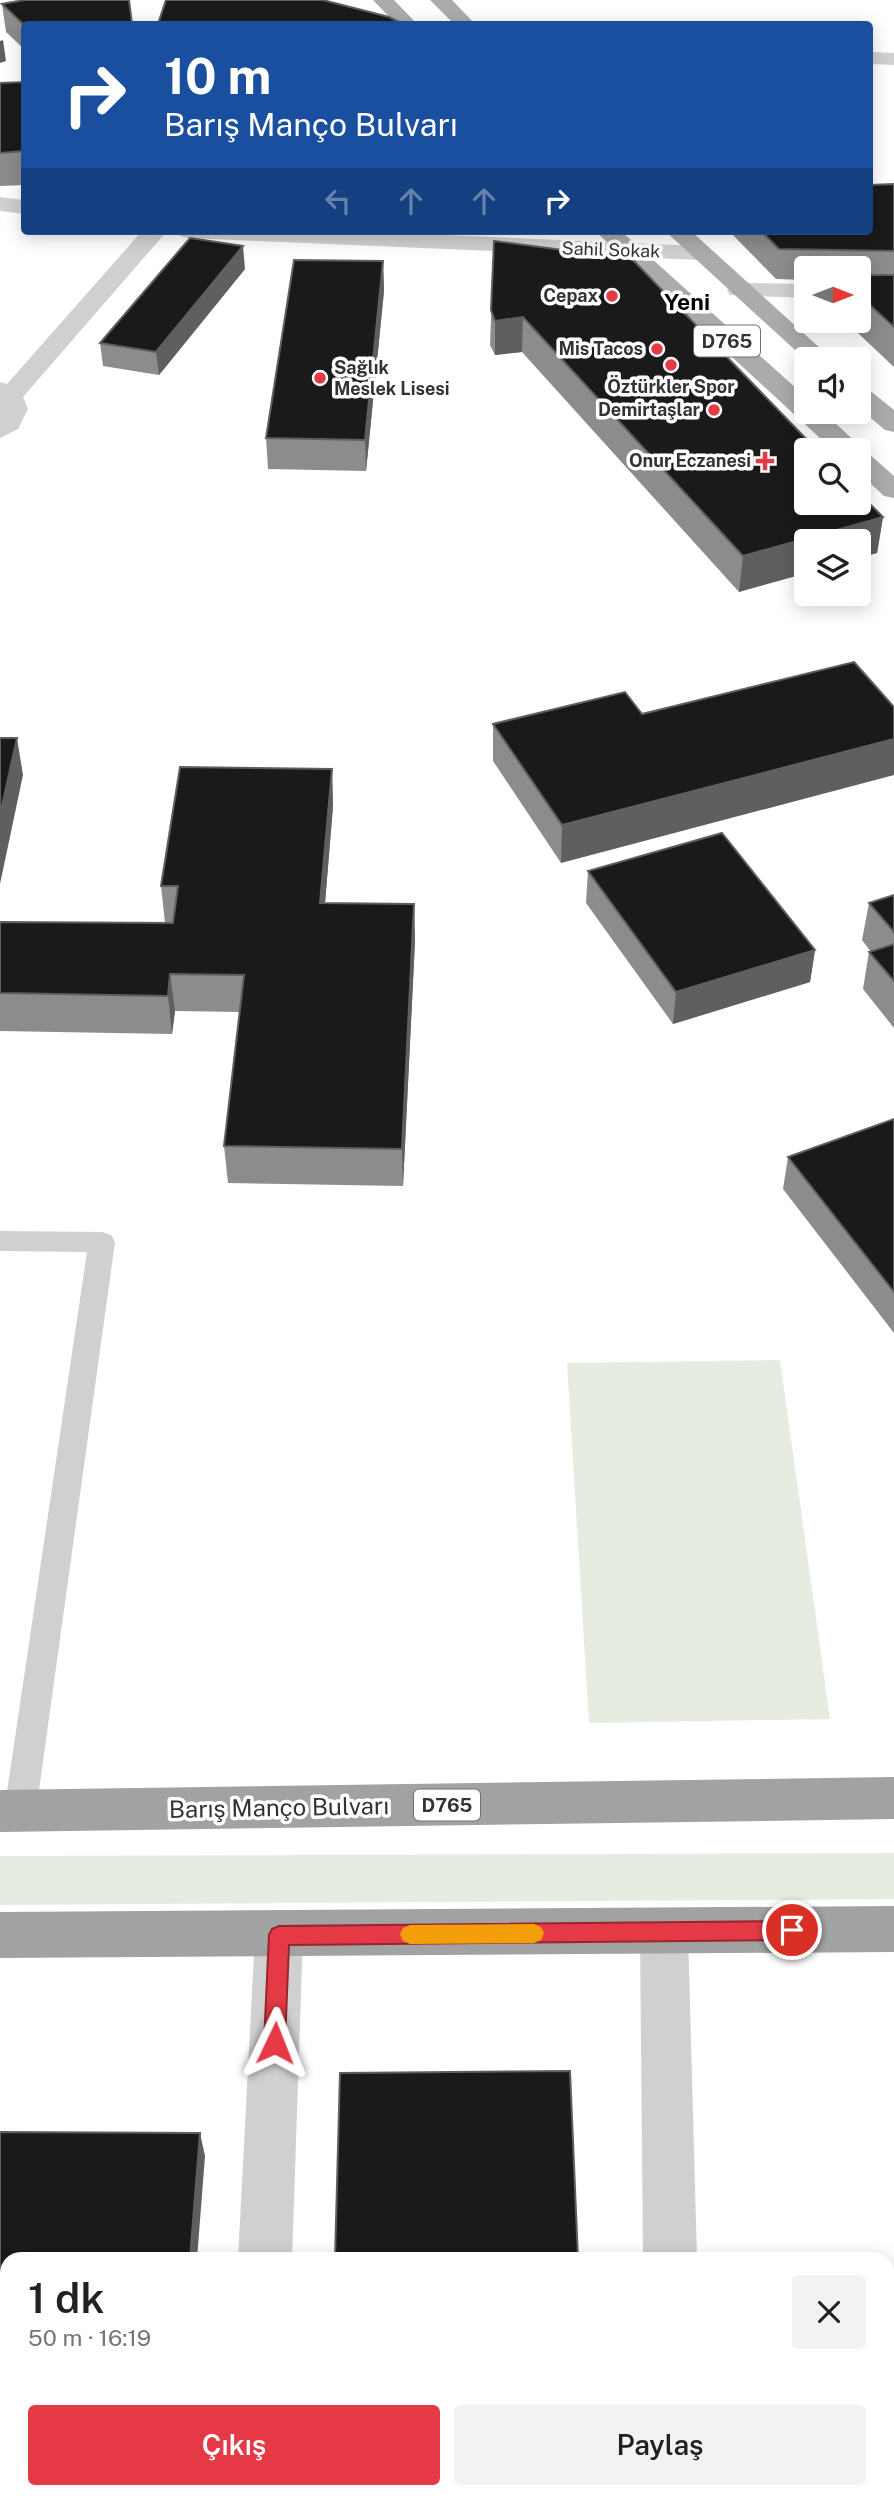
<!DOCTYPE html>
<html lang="tr">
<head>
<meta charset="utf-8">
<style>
  :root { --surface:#fff; --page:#f2f2f2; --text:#202124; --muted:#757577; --accent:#e63946 }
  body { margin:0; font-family:"Public Sans",sans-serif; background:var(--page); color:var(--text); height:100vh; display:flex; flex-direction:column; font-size:26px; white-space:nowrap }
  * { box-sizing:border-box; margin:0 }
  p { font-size:23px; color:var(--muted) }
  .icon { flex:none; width:38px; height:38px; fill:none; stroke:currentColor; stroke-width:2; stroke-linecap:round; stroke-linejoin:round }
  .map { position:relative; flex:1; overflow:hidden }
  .sheet { position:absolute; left:0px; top:2252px; width:894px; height:247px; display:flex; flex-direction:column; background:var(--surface); border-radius:21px 21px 0 0; box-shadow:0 4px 18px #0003 }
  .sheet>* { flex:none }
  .top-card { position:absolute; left:21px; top:21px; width:852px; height:214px; border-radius:7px; box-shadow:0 4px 18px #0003; background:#1a4fa0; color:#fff; overflow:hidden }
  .needle { width:46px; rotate:90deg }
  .tools { position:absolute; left:794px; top:256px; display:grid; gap:14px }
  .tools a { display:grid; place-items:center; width:77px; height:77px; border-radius:7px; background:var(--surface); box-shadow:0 4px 18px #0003; font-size:35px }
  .pin { position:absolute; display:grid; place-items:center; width:60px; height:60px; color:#fff; margin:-30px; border:4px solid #fff; border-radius:50%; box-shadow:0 2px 7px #0007 }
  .me { position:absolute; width:77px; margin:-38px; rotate:2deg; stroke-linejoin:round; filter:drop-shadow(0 0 5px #0008) }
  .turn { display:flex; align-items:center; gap:24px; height:147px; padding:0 28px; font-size:32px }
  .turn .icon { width:91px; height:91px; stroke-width:2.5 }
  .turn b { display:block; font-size:49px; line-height:60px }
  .lanes { display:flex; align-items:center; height:66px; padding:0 28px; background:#0003; justify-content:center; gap:35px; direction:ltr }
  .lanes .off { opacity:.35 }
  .round { display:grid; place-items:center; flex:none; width:74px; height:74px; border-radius:7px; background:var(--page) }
  .summary { display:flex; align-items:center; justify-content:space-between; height:119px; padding:0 28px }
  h1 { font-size:42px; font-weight:600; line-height:52px }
  .button { display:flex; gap:14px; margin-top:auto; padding:14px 28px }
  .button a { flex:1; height:80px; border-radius:7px; background:var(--accent); color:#fff; font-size:28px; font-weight:600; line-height:80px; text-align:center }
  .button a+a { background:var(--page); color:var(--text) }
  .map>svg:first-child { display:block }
</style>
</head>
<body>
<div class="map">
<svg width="894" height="2498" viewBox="0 0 894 2498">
  <rect width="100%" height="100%" fill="#fff"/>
  <g fill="#e6ecdf">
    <path d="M780,1360l50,359 -241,4 -22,-360z"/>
    <path d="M894,1853v46l-894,6v-49z"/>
  </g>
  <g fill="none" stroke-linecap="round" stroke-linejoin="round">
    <path fill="#d0d0d0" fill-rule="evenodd" d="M0,1231l102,1 9,3 4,7 -79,570 -5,10 -11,5 -11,-5 -5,-10 83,-560 -87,-1z"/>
    <g fill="#d0d0d0" fill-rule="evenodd">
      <path d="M870,52l24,1v12l-24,-1z"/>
      <path d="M0,197l24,3v14l-24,-3z"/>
      <path d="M142,231h25l-144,166 5,12 -10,20 -18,9v-56l7,2z"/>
      <path d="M176,231h176l347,15 8,2 4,5 -4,5 -8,2 -511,-22 -8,-2z"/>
      <path d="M739,283l68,1v14l-77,-3 -3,-5 3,-5z"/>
      <path d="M664,1909l17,7 7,16 9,327h-54l-3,-327 7,-16z"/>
      <path d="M279,1912l17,7 7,16 -11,324h-54l17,-324 7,-16z"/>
      <path d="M0,2454h7v38h24l-2,6h-29z"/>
      <path d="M225,2492h56l-1,6h-56z"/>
      <path d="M622,2492h56l-1,6h-56z"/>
    </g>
    <g fill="#ababab" fill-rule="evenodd">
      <path d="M373,0h21l23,24h-21z"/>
      <path d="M430,0h22l23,24h-21z"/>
      <path d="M595,231h26l186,167v13h15l36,33 3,8 7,1 26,23v22l-10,-2 -25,-23v-23h-26z"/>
      <path d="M665,231h26l141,128h-25v2z"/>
      <path d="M859,386l9,3 26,21v22l-9,-2 -26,-22z"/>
    </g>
    <g fill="#a2a2a2" fill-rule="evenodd">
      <path d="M894,1777v42l-894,13v-42z"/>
      <path d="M894,1906v46l-894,6v-46z"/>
    </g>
  </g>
  <g fill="#8c8c8c">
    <path d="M2,4l22,20v25l-18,-17z"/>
    <path d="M24,82v103l-24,1v-103z"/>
    <path d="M894,184v183l-50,-47h15v-52h-52v12l-31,-1 -47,-48h141z"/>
    <path d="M494,241l389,276 -6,36 -18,5v-17l-120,51 -217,-240 -27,3 -5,-10z"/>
    <path d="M383,261l1,30 -18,180 -98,-2 -2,-31z"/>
    <path d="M245,269l-86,106 -56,-9 -3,-23z"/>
    <path d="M642,714l-81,149 -68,-102v-37z"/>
    <path d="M332,769l1,37 -8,97 89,1 1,37 -12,245 -175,-3 -4,-37 16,-134 -65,-1 -3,23 -172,-3v-109l165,1 -4,-37z"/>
    <path d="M588,871l227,79 -5,32 -137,42 -87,-121z"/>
    <path d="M894,895v133l-31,-39 6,-37h2l-9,-12 7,-37z"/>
    <path d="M894,1119v214l-111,-144 5,-32z"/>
    <path d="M0,2132l205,24 -198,103v174h-7z"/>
    <path d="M894,2447v51h-19l2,-6h10v-27z"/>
  </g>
  <g fill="#5f5f5f">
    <path d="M3,40l3,21 -6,2v-22z"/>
    <path d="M24,151v19l-2,-18z"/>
    <path d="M243,246l2,23 -86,106 -3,-23z"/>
    <path d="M383,261l1,30 -18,180 -1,-31z"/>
    <path d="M523,317l-1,35 -27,3v-34z"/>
    <path d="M883,517l-6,36 -18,5v-17h-52v32l-68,19 4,-36z"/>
    <path d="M17,738l6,37 -23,109v-69z"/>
    <path d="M894,739v36l-333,88 1,-38z"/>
    <path d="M332,769l1,37 -11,134 -2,-37z"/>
    <path d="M414,904l1,37 -12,245 -1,-37z"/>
    <path d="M815,950l-5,32 -137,42 3,-32z"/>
    <path d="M170,974l5,37 -3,23 -4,-38z"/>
    <path d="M200,2133l5,23 -8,103h-7z"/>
  </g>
  <g fill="#1a1a1a" stroke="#5f5f5f" stroke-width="2">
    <path d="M24,0h105l3,24 -108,1 -22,-21z"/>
    <path d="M166,0h157l66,17 14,7h-245z"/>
    <path d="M24,82v69l-24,2v-70z"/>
    <path d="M894,184v67l-115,-2 -18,-18h109v-46z"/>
    <path d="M190,238l53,8 -87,106 -56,-9z"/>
    <path d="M494,241l138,18 185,191h-10v52h52v-9l24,24 -140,39 -220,-239 -28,4 -4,-11z"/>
    <path d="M294,260l89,1 -18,179 -99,-2z"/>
    <path d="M859,275h35v52l-35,-32z"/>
    <path d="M854,662l40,45v32l-332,86 -69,-101 132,-32 17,22z"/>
    <path d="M0,738h17l-17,77z"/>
    <path d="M180,767l152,2 -12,134 94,1 -12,245 -178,-3 20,-171 -74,-1 -2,22 -168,-3v-71l173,1 5,-37h-17z"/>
    <path d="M722,833l93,117 -139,42 -88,-121z"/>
    <path d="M894,895v37l-25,-29z"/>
    <path d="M894,944v37l-25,-29z"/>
    <path d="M894,1119v173l-106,-135z"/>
    <path d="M570,2071l8,188h-243l5,-186z"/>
    <path d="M0,2132l200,1 -10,126h-183v155h-7z"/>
    <path d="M894,2458v40h-15l2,-6h6v-16z"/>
  </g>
  <path fill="#e63946" stroke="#96252e" stroke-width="2" d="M792,1921l7,2 3,7 -3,7 -7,3 -503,5 -4,98 -3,8 -7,3 -8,-3 -3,-8 5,-108 3,-6 7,-3z"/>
  <path fill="#f59e0b" d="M534,1924l7,3 3,6 -3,7 -7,3 -124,1 -7,-3 -3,-7 3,-6 7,-3z"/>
  <g fill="#e63946" stroke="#fff" stroke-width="2.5">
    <circle cx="612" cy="296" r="7"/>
    <circle cx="657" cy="349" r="7"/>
    <circle cx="671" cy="365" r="7"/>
    <circle cx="320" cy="378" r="7"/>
    <circle cx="714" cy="410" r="7"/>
    <path d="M761.5 450.5h7v7h7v7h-7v7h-7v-7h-7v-7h7z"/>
  </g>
  <g text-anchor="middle" stroke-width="7" stroke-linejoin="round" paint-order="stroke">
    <g font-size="18" fill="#333" stroke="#fff">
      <text transform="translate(611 250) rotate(2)" y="6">Sahil Sokak</text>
    </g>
    <g font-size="18" font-weight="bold" fill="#333" stroke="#fff" text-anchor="end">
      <text x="598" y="302">Cepax</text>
      <text x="643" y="355">Mis Tacos</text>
      <text x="334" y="374" text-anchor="start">Sağlık<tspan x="334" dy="21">Meslek Lisesi</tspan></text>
      <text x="671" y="393" text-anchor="middle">Öztürkler Spor</text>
      <text x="700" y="416">Demirtaşlar</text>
      <text x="751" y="467">Onur Eczanesi</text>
    </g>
    <g fill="#fff" stroke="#707070" stroke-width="2">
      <rect x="694" y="325.5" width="66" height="31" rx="5"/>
      <rect x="414" y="1789.5" width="66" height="31" rx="5"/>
    </g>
    <g font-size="19" font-weight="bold" fill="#333">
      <text x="727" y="348">D765</text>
      <text x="447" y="1812">D765</text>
    </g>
    <g font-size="23" font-weight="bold" fill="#000" stroke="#fff">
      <text x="687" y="310">Yeni</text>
    </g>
    <g font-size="24" fill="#333" stroke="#fff">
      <text transform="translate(279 1808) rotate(-1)" y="8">Barış Manço Bulvarı</text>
    </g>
  </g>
</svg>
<div class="tools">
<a><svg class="needle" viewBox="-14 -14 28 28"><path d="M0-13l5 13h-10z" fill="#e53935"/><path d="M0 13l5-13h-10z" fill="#757577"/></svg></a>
<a><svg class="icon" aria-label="sound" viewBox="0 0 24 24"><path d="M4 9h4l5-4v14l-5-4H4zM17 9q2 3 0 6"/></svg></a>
<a><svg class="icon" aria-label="search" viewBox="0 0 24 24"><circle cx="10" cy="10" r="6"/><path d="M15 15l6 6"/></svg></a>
<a><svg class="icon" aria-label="layers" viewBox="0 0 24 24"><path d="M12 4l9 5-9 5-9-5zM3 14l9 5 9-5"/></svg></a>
</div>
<div class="pin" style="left:792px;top:1930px;background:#d93025"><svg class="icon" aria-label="arrive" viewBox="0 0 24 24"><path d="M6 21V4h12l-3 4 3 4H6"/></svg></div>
<svg class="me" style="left:275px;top:2043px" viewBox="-20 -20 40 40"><path d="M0-17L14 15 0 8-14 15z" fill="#e63946" stroke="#fff" stroke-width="4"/></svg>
<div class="top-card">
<div class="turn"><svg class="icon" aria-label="right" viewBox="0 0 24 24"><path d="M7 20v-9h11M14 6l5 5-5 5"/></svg><div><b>10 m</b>Barış Manço Bulvarı</div></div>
<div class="lanes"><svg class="icon off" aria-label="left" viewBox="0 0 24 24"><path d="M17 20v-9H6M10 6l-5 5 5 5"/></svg><svg class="icon off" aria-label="ahead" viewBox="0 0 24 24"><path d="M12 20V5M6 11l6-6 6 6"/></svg><svg class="icon off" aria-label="ahead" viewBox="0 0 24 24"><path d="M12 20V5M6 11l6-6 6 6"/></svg><svg class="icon" aria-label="right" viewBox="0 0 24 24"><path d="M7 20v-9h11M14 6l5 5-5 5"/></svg></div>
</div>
<section class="sheet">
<div class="summary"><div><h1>1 dk</h1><p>50 m · 16:19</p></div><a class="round"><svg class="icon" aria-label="close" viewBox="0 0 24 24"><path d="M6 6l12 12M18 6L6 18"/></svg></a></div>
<div class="button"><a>Çıkış</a><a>Paylaş</a></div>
</section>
</div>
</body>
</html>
